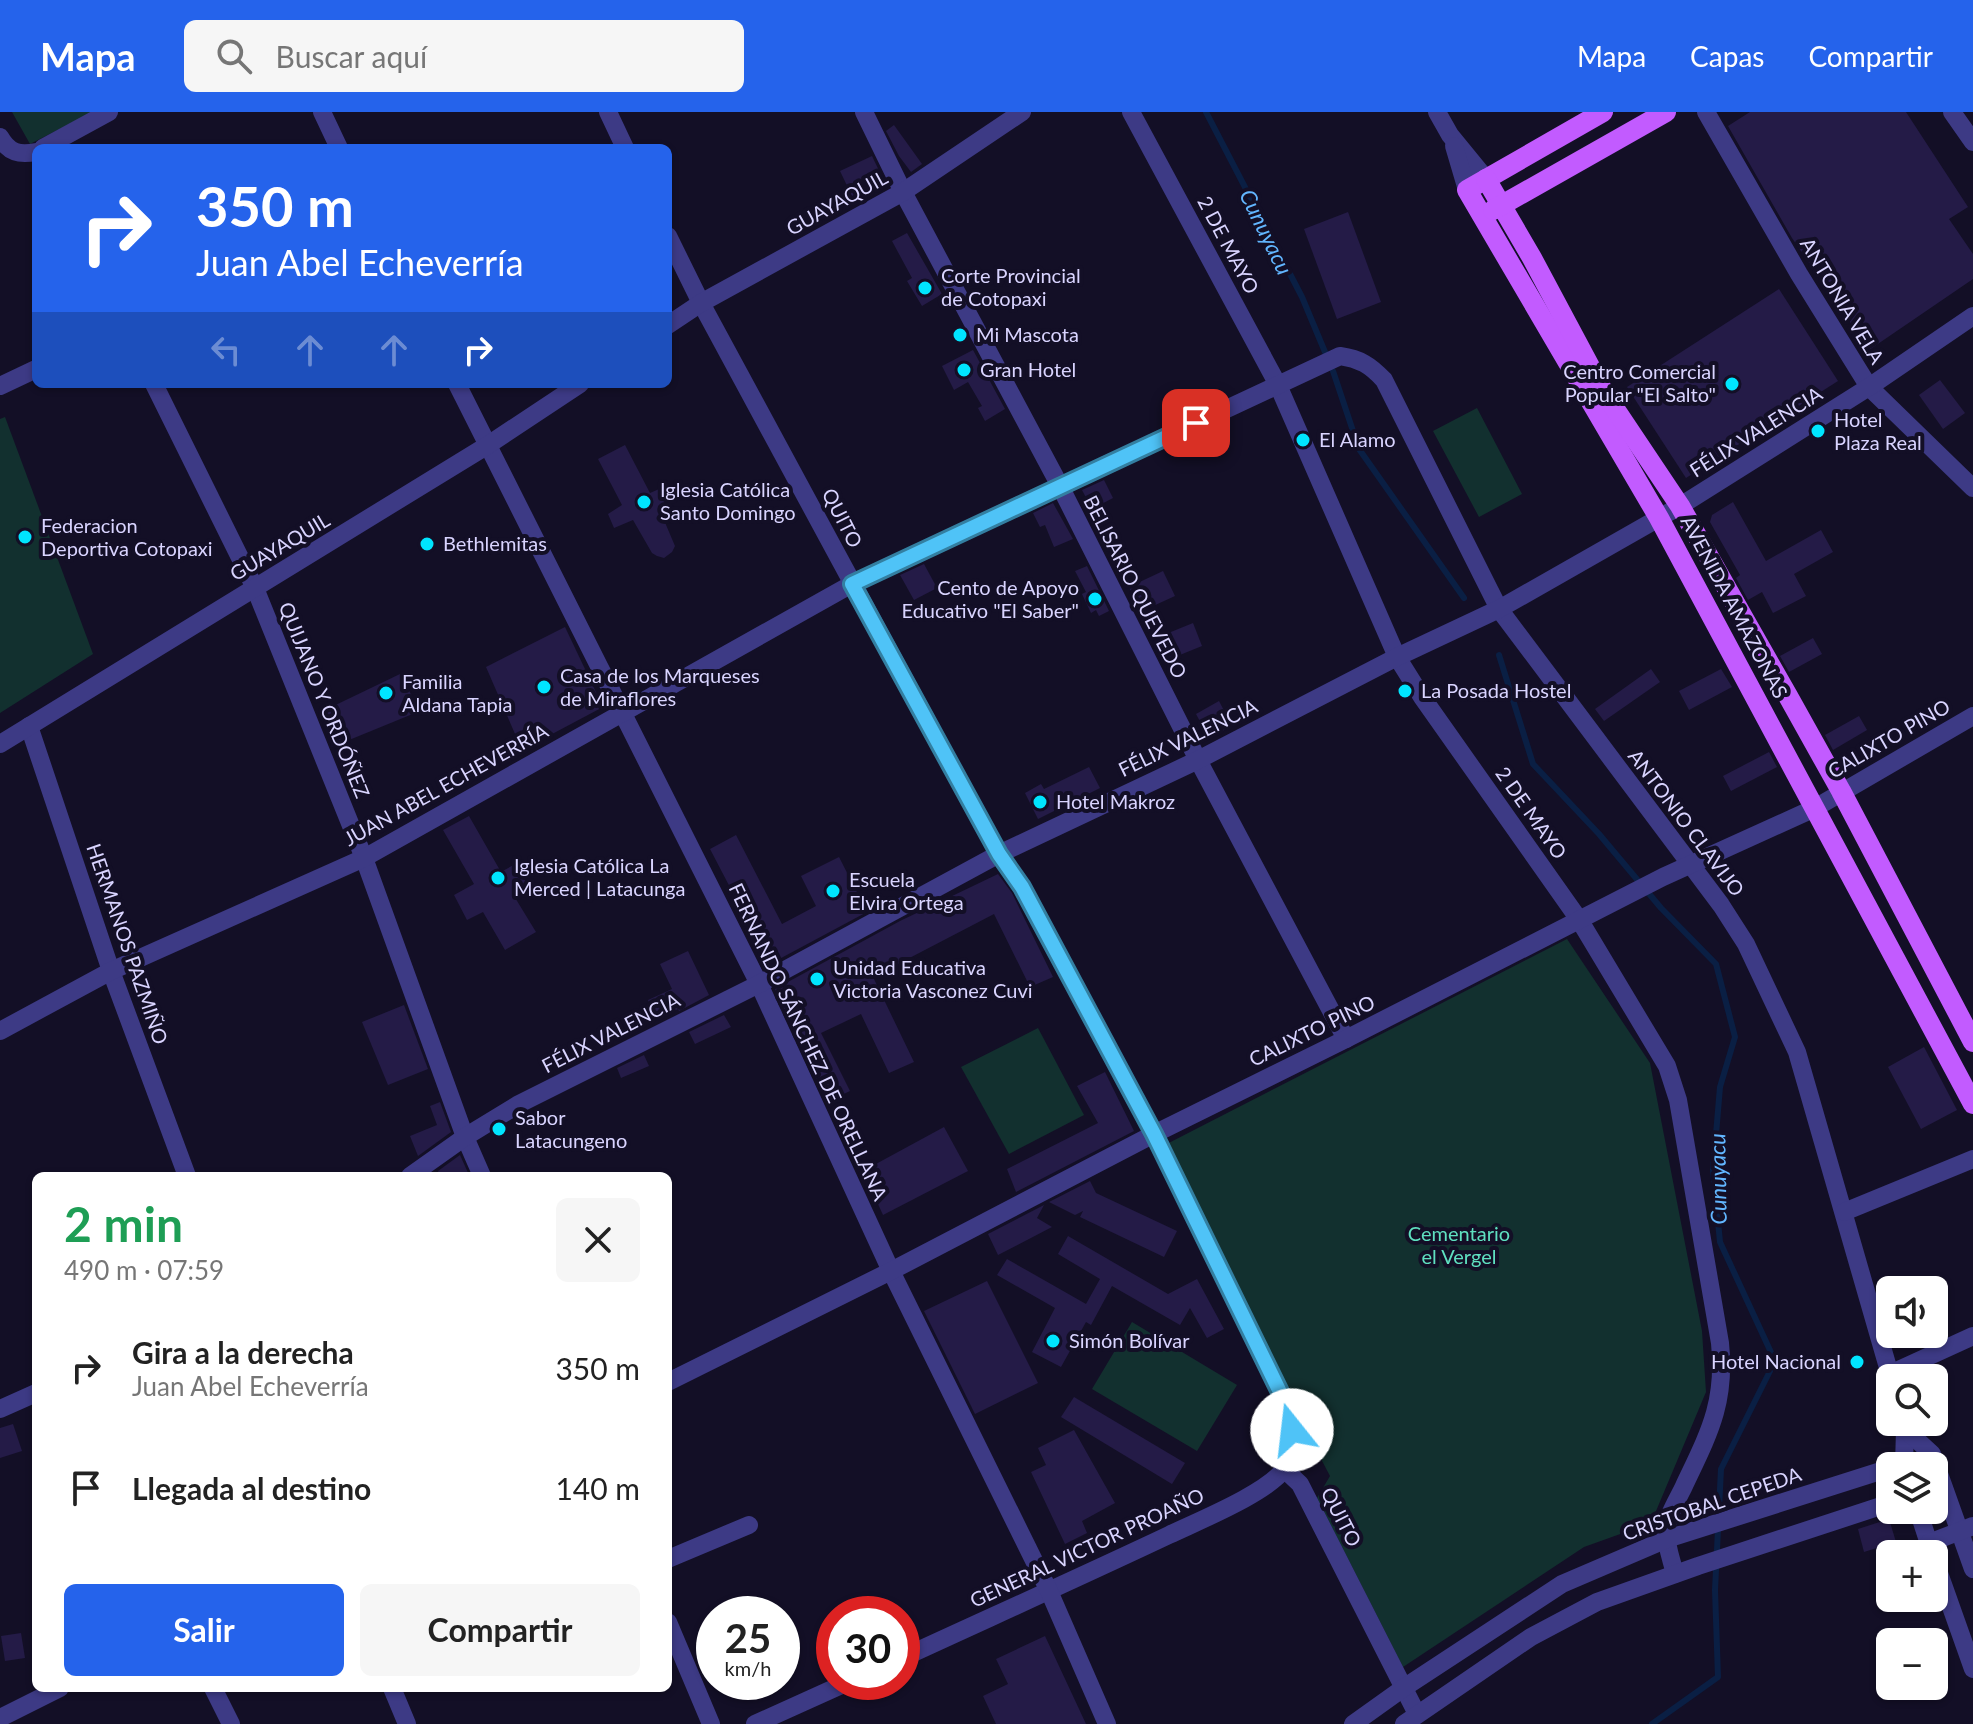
<!DOCTYPE html>
<html lang="es">
<head>
<meta charset="utf-8">
<style>
  :root { --surface:#fff; --page:#f6f6f6; --text:#222; --muted:#767676; --accent:#2563eb }
  body { margin:0; font-family:Lato,sans-serif; background:var(--page); color:var(--text); height:100vh; display:flex; flex-direction:column; font-size:30px; white-space:nowrap }
  * { box-sizing:border-box; margin:0 }
  p { font-size:26px; color:var(--muted) }
  .icon { flex:none; width:44px; height:44px; fill:none; stroke:currentColor; stroke-width:2; stroke-linecap:round; stroke-linejoin:round }
  .map { position:relative; flex:1; overflow:hidden }
  .side { position:absolute; left:32px; top:1060px; width:640px; height:520px; display:flex; flex-direction:column; background:var(--surface); border-radius:12px; box-shadow:0 2px 6px #0004 }
  .side>* { flex:none }
  .guide { position:absolute; left:32px; top:32px; width:640px; height:244px; border-radius:12px; box-shadow:0 2px 6px #0004; background:#2563eb; color:#fff; overflow:hidden }
  .controls { position:absolute; left:1876px; top:1164px; display:grid; gap:16px }
  .controls a { display:grid; place-items:center; width:72px; height:72px; border-radius:12px; background:var(--surface); box-shadow:0 2px 6px #0004; font-size:40px }
  .speed { position:absolute; left:696px; top:1484px; display:flex; gap:16px; font-size:40px; font-weight:700; text-align:center }
  .speed>* { display:grid; place-content:center; width:104px; height:104px; border-radius:50%; background:var(--surface); box-shadow:0 2px 6px #0004; line-height:1 }
  .speed small { font-size:20px; font-weight:400 }
  .speed .limit { border:12px solid #d22; background:#fff; color:#111 }
  .pin { position:absolute; display:grid; place-items:center; width:68px; height:68px; color:#fff; margin:-34px; border-radius:16px; box-shadow:0 4px 12px #0006 }
  .me { position:absolute; width:88px; margin:-44px; rotate:344deg; stroke-linejoin:round; filter:drop-shadow(0 0 6px #0008) }
  .turn { display:flex; align-items:center; gap:28px; height:168px; padding:0 32px; font-size:36px }
  .turn .icon { width:104px; height:104px; stroke-width:2.5 }
  .turn b { display:block; font-size:56px; line-height:68px }
  .lanes { display:flex; align-items:center; height:76px; padding:0 32px; background:#0003; justify-content:center; gap:40px; direction:ltr }
  .lanes .off { opacity:.35 }
  .round { display:grid; place-items:center; flex:none; width:84px; height:84px; border-radius:12px; background:var(--page) }
  .summary { display:flex; align-items:center; justify-content:space-between; height:136px; padding:0 32px }
  h1 { font-size:48px; font-weight:700; line-height:60px; color:#1e9e55 }
  .action { display:flex; gap:16px; margin-top:auto; padding:16px 32px }
  .action a { flex:1; height:92px; border-radius:12px; background:var(--accent); color:#fff; font-size:32px; font-weight:700; line-height:92px; text-align:center }
  .action a+a { background:var(--page); color:var(--text) }
  ul { padding:0; list-style:none }
  li { display:flex; align-items:center; gap:24px; height:120px; padding:0 32px }
  li div { flex:1 }
  li b { display:block; font-size:30px }
  li em { font-style:normal }
  header { display:flex; align-items:center; gap:48px; box-sizing:border-box; height:112px; padding:0 40px; background:var(--accent); color:#fff }
  header strong { font-size:38px }
  nav { display:flex; gap:44px; margin-inline-start:auto; font-size:28px }
  .search { width:560px; height:72px; background:var(--page); display:flex; align-items:center; gap:20px; box-sizing:border-box; padding:0 28px; border-radius:12px; color:var(--muted); font-size:30px }
  .map>svg:first-child { display:block }
</style>
</head>
<body>
<header>
<strong>Mapa</strong>
<div class="search"><svg class="icon" aria-label="search" viewBox="0 0 24 24"><circle cx="10" cy="10" r="6"/><path d="M15 15l6 6"/></svg>Buscar aquí</div>
<nav><a>Mapa</a><a>Capas</a><a>Compartir</a></nav>
</header>
<div class="map">
<svg width="1973" height="1612" viewBox="0 0 1973 1612">
  <rect width="100%" height="100%" fill="#130f26"/>
  <g fill="#12302f">
    <path d="M12,0h81l-63,32z"/>
    <path d="M1477,296l45,86 -43,23 -46,-86z"/>
    <path d="M5,305l88,237 -93,59v-294z"/>
    <path d="M1567,827l83,124 52,268 4,61 -55,131 -67,24 -181,120 -86,-169 13,-22 -173,-327z"/>
    <path d="M1038,916l46,87 -75,39 -48,-87z"/>
    <path d="M1132,1210l105,63 -40,66 -105,-62z"/>
  </g>
  <g fill="none" stroke-linecap="round" stroke-linejoin="round">
    <g stroke="#0a1f44" stroke-width="6">
      <path d="M1206,0l96,185 23,55"/>
      <path d="M1333,259l26,78 105,149"/>
      <path d="M1499,543l34,109 66,70 62,74 55,56 19,73 -15,50 -7,83 7,72 55,119 -54,108 -6,121 3,87 -66,47"/>
    </g>
  </g>
  <g fill="#241b47">
    <path d="M1750,0h156l62,95 -19,12 24,35v25l-104,71 -77,-112 -64,-112z"/>
    <path d="M894,13l28,39 -11,8 -12,-16 -13,-25z"/>
    <path d="M872,44l12,25 -32,15 -12,-25z"/>
    <path d="M1348,100l33,90 -44,17 -33,-90z"/>
    <path d="M907,121l35,61 -20,12 -15,-25 5,-3 -20,-37z"/>
    <path d="M1779,177l59,92 -152,97 -59,-91z"/>
    <path d="M973,238l32,59 -20,12 -7,-13 4,-2 -14,-24 -14,8 -12,-24z"/>
    <path d="M1940,268l25,33 -22,16 -24,-34z"/>
    <path d="M625,333l25,48 16,-7 7,12 -15,8 17,40 -3,6 -8,6 -7,-2 -5,-3 -19,-33 -19,8 -6,-14 14,-9 -24,-46z"/>
    <path d="M1104,368l9,18 -21,11 -10,-19z"/>
    <path d="M1733,390l33,59 55,-31 12,22 -39,22 12,22 -33,17 -11,-21 -14,8 -12,-22 4,-3 -30,-53 2,-7z"/>
    <path d="M1053,391l20,36 -19,8 -9,-22 -5,2 -7,-14z"/>
    <path d="M924,452l13,24 -23,12 -14,-25z"/>
    <path d="M1087,454l22,45 -10,5 -3,-6 -5,3 -9,-19 4,-2 -11,-21z"/>
    <path d="M1163,459l12,25 -35,16 -11,-25z"/>
    <path d="M1193,511l9,23 -32,13 -9,-23z"/>
    <path d="M565,515l38,80 -81,43 -36,-83z"/>
    <path d="M1813,526l9,16 -33,18 -9,-16z"/>
    <path d="M1651,557l9,13 -56,39 -9,-12z"/>
    <path d="M1721,557l11,18 -43,23 -10,-19z"/>
    <path d="M400,562l20,37 -88,36 -11,-35z"/>
    <path d="M1219,589l13,25 -23,12 -13,-24z"/>
    <path d="M1859,604l8,14 -34,20 -8,-15z"/>
    <path d="M1769,640l8,15 -46,24 -8,-15z"/>
    <path d="M1089,655l11,21 -62,31 -13,-26 16,-9 3,5z"/>
    <path d="M469,704l32,56 16,-9 14,25 -17,8 22,36 -31,18 -22,-38 -16,8 -13,-25 20,-11 -31,-54z"/>
    <path d="M736,723l46,89 34,-18 -15,-30 38,-19 28,55 -97,52 -60,-115z"/>
    <path d="M998,762l14,19 41,84 -23,10 -36,-73 -121,63 41,85 -25,11 -28,-59 -40,19 29,58 -23,11 -52,-113 125,-68z"/>
    <path d="M688,839l21,44 -30,16 -1,-2 -22,10 -8,-19 24,-11 -12,-25z"/>
    <path d="M404,893l24,64 -40,16 -26,-63z"/>
    <path d="M724,903l7,12 -36,17 -6,-12z"/>
    <path d="M1924,935l33,63 -36,19 -33,-62z"/>
    <path d="M644,943l5,11 -28,12 -4,-10z"/>
    <path d="M1105,960l29,59 -118,61 -9,-23 91,-46 -21,-37z"/>
    <path d="M440,990l11,30 -33,24 -8,-20 27,-11 -7,-19z"/>
    <path d="M944,1015l24,44 -85,44 -20,-44z"/>
    <path d="M460,1043l9,20 -29,1 -2,-5z"/>
    <path d="M1090,1069l6,12 81,38 -13,26 -84,-40 3,-6 -8,4 -26,-13z"/>
    <path d="M1044,1093l-7,13 15,9 -54,28 -10,-21z"/>
    <path d="M1068,1124l100,58 29,-15 27,50 -17,9 -17,-30 -10,17 -68,-39 -21,39 -5,-3 -25,45 -29,-15 23,-44 -58,-33 10,-16 79,45 14,-25 -42,-25z"/>
    <path d="M987,1169l51,102 -63,31 -51,-103z"/>
    <path d="M1074,1285l111,66 -13,21 -111,-67z"/>
    <path d="M13,1312l9,27 -22,7v-30z"/>
    <path d="M1074,1318l41,73 -33,18 5,12 -22,11 -34,-72 15,-7 -8,-17z"/>
    <path d="M1889,1407l7,23 -32,10 -6,-23z"/>
    <path d="M21,1521l4,25 -20,3 -4,-25z"/>
    <path d="M1045,1524l41,88h-90l-13,-28 25,-12 -12,-25z"/>
  </g>
  <g fill="none" stroke-linecap="round" stroke-linejoin="round">
    <g stroke="#3d3a85" stroke-width="18">
      <path d="M322,0l17,36"/>
      <path d="M608,0l17,36"/>
      <path d="M864,0l39,80 157,294 138,274 148,279"/>
      <path d="M1131,0l147,273 119,272 25,40 158,224 87,145 11,34 42,243c6,60 -11,90 -36,143 -6,13 -18,31 -18,46 0,14 6,29 9,42"/>
      <path d="M1437,0l13,23 36,44"/>
      <path d="M1706,0l93,162 70,113 104,101"/>
      <path d="M1952,0l21,30"/>
      <path d="M0,25c9,16 19,18 36,15"/>
      <path d="M1454,34l13,44"/>
      <path d="M43,36l66,-36"/>
      <path d="M668,124l33,67 298,551 23,33 132,247 126,258c9,22 20,54 5,76 -17,25 -87,53 -116,67 -89,42 -178,82 -267,123"/>
      <path d="M668,213l33,-22 202,-111 119,-80"/>
      <path d="M154,272l101,204 109,270 101,279 17,39"/>
      <path d="M457,272l302,600 132,287 158,320 58,133"/>
      <path d="M0,274l36,-17"/>
      <path d="M29,614l82,245 76,205"/>
      <path d="M0,632l488,-299 92,-61"/>
      <path d="M0,919l111,-60 253,-113 488,-274 488,-228c20,3 30,9 44,24l115,229 222,296 25,39 51,108 94,326"/>
      <path d="M410,1064l55,-39 54,-33 240,-120 240,-130 199,-94 199,-103 102,-48 181,-103 189,-119 104,-71"/>
      <path d="M1844,1100l129,-53"/>
      <path d="M1890,1262l83,-38"/>
      <path d="M668,1270l223,-111 263,-137 192,-95 317,-162 152,-69 158,-92"/>
      <path d="M0,1297l36,-16"/>
      <path d="M1903,1310l2,7 -1,37"/>
      <path d="M1905,1317l27,25 41,115"/>
      <path d="M1284,1357l16,15 117,230"/>
      <path d="M1918,1398l14,43"/>
      <path d="M1929,1431l44,-17"/>
      <path d="M668,1447l81,-34"/>
      <path d="M1934,1447l39,110"/>
      <path d="M668,1510l43,102"/>
      <path d="M213,1576l18,36"/>
      <path d="M392,1576l15,36"/>
      <path d="M0,1606l60,-30"/>
      <path d="M755,1612l93,-42"/>
      <path d="M1353,1612l49,-35 160,-105 105,-45 223,-71"/>
      <path d="M1404,1612l127,-87 66,-35 101,-36 192,-63"/>
    </g>
    <g stroke="#c25bff" stroke-width="20">
      <path d="M1603,0l-136,78 192,328 314,586"/>
      <path d="M1486,67l46,79 71,133 77,115 108,190 53,95 132,251"/>
      <path d="M1493,98l173,-98"/>
    </g>
  </g>
  <g fill="none" stroke-linecap="round" stroke-linejoin="round">
    <defs>
      <path id="route" d="M1196,311l-344,161 147,270 23,33 132,247 126,258 9,22 3,16"/>
    </defs>
    <use href="#route" stroke="#337fa1" stroke-width="20"/>
    <use href="#route" stroke="#4fc3f7" stroke-width="14"/>
  </g>
  <g fill="#00e5ff" stroke="#130f26" stroke-width="3">
    <circle cx="925" cy="176" r="8"/>
    <circle cx="960" cy="223" r="8"/>
    <circle cx="964" cy="258" r="8"/>
    <circle cx="1732" cy="272" r="8"/>
    <circle cx="1818" cy="319" r="8"/>
    <circle cx="1303" cy="328" r="8"/>
    <circle cx="644" cy="390" r="8"/>
    <circle cx="25" cy="425" r="8"/>
    <circle cx="427" cy="432" r="8"/>
    <circle cx="1095" cy="487" r="8"/>
    <circle cx="544" cy="575" r="8"/>
    <circle cx="1405" cy="579" r="8"/>
    <circle cx="386" cy="581" r="8"/>
    <circle cx="1040" cy="690" r="8"/>
    <circle cx="498" cy="766" r="8"/>
    <circle cx="833" cy="779" r="8"/>
    <circle cx="817" cy="867" r="8"/>
    <circle cx="499" cy="1017" r="8"/>
    <circle cx="1053" cy="1229" r="8"/>
    <circle cx="1857" cy="1250" r="8"/>
  </g>
  <g text-anchor="middle" stroke-width="8" stroke-linejoin="round" paint-order="stroke">
    <g font-size="20" fill="#d9d4ff" stroke="#130f26">
      <text transform="translate(837 91) rotate(-29)" y="7">GUAYAQUIL</text>
      <text transform="translate(1228 133) rotate(62)" y="7">2 DE MAYO</text>
      <text transform="translate(1842 189) rotate(59)" y="7">ANTONIA VELA</text>
      <text transform="translate(1756 320) rotate(-32)" y="7">FÉLIX VALENCIA</text>
      <text transform="translate(842 406) rotate(63)" y="7">QUITO</text>
      <text transform="translate(280 435) rotate(-31)" y="7">GUAYAQUIL</text>
      <text transform="translate(1135 475) rotate(63)" y="7">BELISARIO QUEVEDO</text>
      <text transform="translate(1734 495) rotate(62)" y="7">AVENIDA AMAZONAS</text>
      <text transform="translate(324 588) rotate(68)" y="7">QUIJANO Y ORDÓÑEZ</text>
      <text transform="translate(1188 626) rotate(-26)" y="7">FÉLIX VALENCIA</text>
      <text transform="translate(1889 627) rotate(-30)" y="7">CALIXTO PINO</text>
      <text transform="translate(446 673) rotate(-29)" y="7">JUAN ABEL ECHEVERRÍA</text>
      <text transform="translate(1531 701) rotate(55)" y="7">2 DE MAYO</text>
      <text transform="translate(1686 711) rotate(53)" y="7">ANTONIO CLAVIJO</text>
      <text transform="translate(127 832) rotate(71)" y="7">HERMANOS PAZMIÑO</text>
      <text transform="translate(1312 919) rotate(-26)" y="7">CALIXTO PINO</text>
      <text transform="translate(611 921) rotate(-27)" y="7">FÉLIX VALENCIA</text>
      <text transform="translate(808 930) rotate(65)" y="7">FERNANDO SÁNCHEZ DE ORELLANA</text>
      <text transform="translate(1712 1392) rotate(-19)" y="7">CRISTOBAL CEPEDA</text>
      <text transform="translate(1341 1405) rotate(63)" y="7">QUITO</text>
      <text transform="translate(1087 1436) rotate(-25)" y="7">GENERAL VICTOR PROAÑO</text>
    </g>
    <g font-size="20" fill="#d9d4ff" stroke="#130f26" text-anchor="start">
      <text x="941" y="171">Corte Provincial<tspan x="941" dy="23">de Cotopaxi</tspan></text>
      <text x="976" y="230">Mi Mascota</text>
      <text x="980" y="265">Gran Hotel</text>
      <text x="1716" y="267" text-anchor="end">Centro Comercial<tspan x="1716" dy="23">Popular "El Salto"</tspan></text>
      <text x="1834" y="315">Hotel<tspan x="1834" dy="23">Plaza Real</tspan></text>
      <text x="1319" y="335">El Alamo</text>
      <text x="660" y="385">Iglesia Católica<tspan x="660" dy="23">Santo Domingo</tspan></text>
      <text x="41" y="421">Federacion<tspan x="41" dy="23">Deportiva Cotopaxi</tspan></text>
      <text x="443" y="439">Bethlemitas</text>
      <text x="1079" y="483" text-anchor="end">Cento de Apoyo<tspan x="1079" dy="23">Educativo "El Saber"</tspan></text>
      <text x="560" y="571">Casa de los Marqueses<tspan x="560" dy="23">de Miraflores</tspan></text>
      <text x="402" y="577">Familia<tspan x="402" dy="23">Aldana Tapia</tspan></text>
      <text x="1421" y="586">La Posada Hostel</text>
      <text x="1056" y="697">Hotel Makroz</text>
      <text x="514" y="761">Iglesia Católica La<tspan x="514" dy="23">Merced | Latacunga</tspan></text>
      <text x="849" y="775">Escuela<tspan x="849" dy="23">Elvira Ortega</tspan></text>
      <text x="833" y="863">Unidad Educativa<tspan x="833" dy="23">Victoria Vasconez Cuvi</tspan></text>
      <text x="515" y="1013">Sabor<tspan x="515" dy="23">Latacungeno</tspan></text>
      <text x="1069" y="1236">Simón Bolívar</text>
      <text x="1841" y="1257" text-anchor="end">Hotel Nacional</text>
    </g>
    <g font-size="20" fill="#5fe0c0" stroke="#130f26">
      <text x="1459" y="1129">Cementario<tspan x="1459" dy="23">el Vergel</tspan></text>
    </g>
    <g font-size="22" font-style="italic" fill="#62b6ff" stroke="#130f26">
      <text transform="translate(1266 120) rotate(64)" y="8">Cunuyacu</text>
      <text transform="translate(1718 1067) rotate(-91)" y="8">Cunuyacu</text>
    </g>
  </g>
</svg>
<div class="controls">
<a><svg class="icon" aria-label="sound" viewBox="0 0 24 24"><path d="M4 9h4l5-4v14l-5-4H4zM17 9q2 3 0 6"/></svg></a>
<a><svg class="icon" aria-label="search" viewBox="0 0 24 24"><circle cx="10" cy="10" r="6"/><path d="M15 15l6 6"/></svg></a>
<a><svg class="icon" aria-label="layers" viewBox="0 0 24 24"><path d="M12 4l9 5-9 5-9-5zM3 14l9 5 9-5"/></svg></a>
<a>+</a>
<a>−</a>
</div>
<div class="speed"><div>25<small>km/h</small></div><div class="limit">30</div></div>
<div class="pin" style="left:1196px;top:311px;background:#d93025"><svg class="icon" aria-label="arrive" viewBox="0 0 24 24"><path d="M6 21V4h12l-3 4 3 4H6"/></svg></div>
<svg class="me" style="left:1292px;top:1318px" viewBox="-20 -20 40 40"><circle r="19" fill="#fff"/><path d="M0-13L10 11 0 6-10 11z" fill="#4fc3f7"/></svg>
<div class="guide">
<div class="turn"><svg class="icon" aria-label="right" viewBox="0 0 24 24"><path d="M7 20v-9h11M14 6l5 5-5 5"/></svg><div><b>350 m</b>Juan Abel Echeverría</div></div>
<div class="lanes"><svg class="icon off" aria-label="left" viewBox="0 0 24 24"><path d="M17 20v-9H6M10 6l-5 5 5 5"/></svg><svg class="icon off" aria-label="ahead" viewBox="0 0 24 24"><path d="M12 20V5M6 11l6-6 6 6"/></svg><svg class="icon off" aria-label="ahead" viewBox="0 0 24 24"><path d="M12 20V5M6 11l6-6 6 6"/></svg><svg class="icon" aria-label="right" viewBox="0 0 24 24"><path d="M7 20v-9h11M14 6l5 5-5 5"/></svg></div>
</div>
<section class="side">
<div class="summary"><div><h1>2 min</h1><p>490 m · 07:59</p></div><a class="round"><svg class="icon" aria-label="close" viewBox="0 0 24 24"><path d="M6 6l12 12M18 6L6 18"/></svg></a></div>
<ul>
<li><svg class="icon" aria-label="right" viewBox="0 0 24 24"><path d="M7 20v-9h11M14 6l5 5-5 5"/></svg><div><b>Gira a la derecha</b><p>Juan Abel Echeverría</p></div><em>350 m</em></li>
<li><svg class="icon" aria-label="arrive" viewBox="0 0 24 24"><path d="M6 21V4h12l-3 4 3 4H6"/></svg><div><b>Llegada al destino</b></div><em>140 m</em></li>
</ul>
<div class="action"><a>Salir</a><a>Compartir</a></div>
</section>
</div>
</body>
</html>
